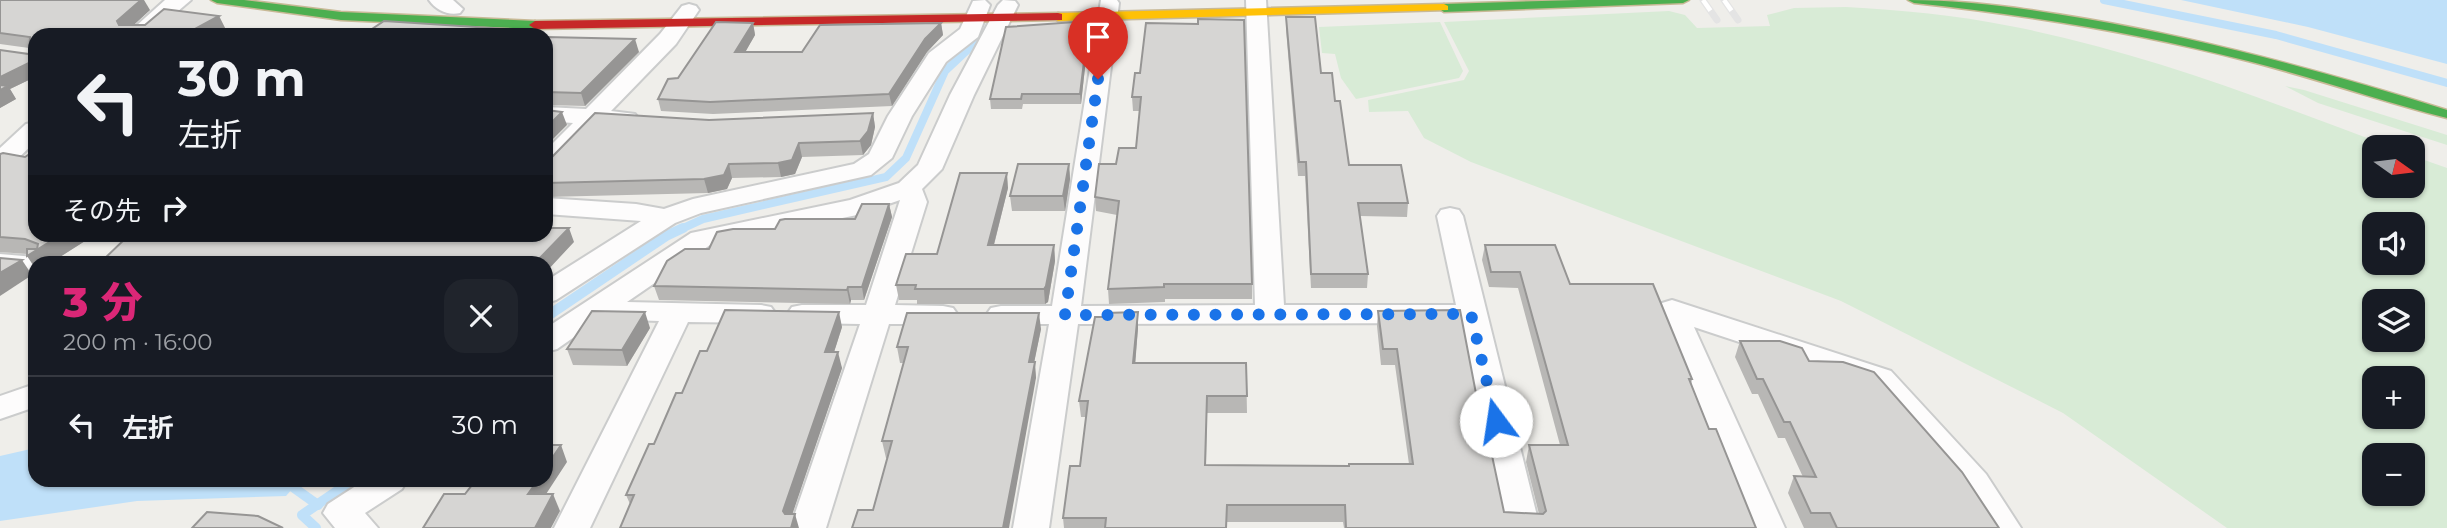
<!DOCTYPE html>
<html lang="ja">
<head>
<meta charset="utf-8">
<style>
  :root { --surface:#171b24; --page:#20242c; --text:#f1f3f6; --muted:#9ea1a6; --line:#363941; --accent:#db2777 }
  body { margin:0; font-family:Montserrat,"Noto Sans JP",sans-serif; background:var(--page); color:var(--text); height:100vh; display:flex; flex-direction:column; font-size:26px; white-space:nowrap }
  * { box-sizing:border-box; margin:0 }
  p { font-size:23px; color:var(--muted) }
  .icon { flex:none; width:38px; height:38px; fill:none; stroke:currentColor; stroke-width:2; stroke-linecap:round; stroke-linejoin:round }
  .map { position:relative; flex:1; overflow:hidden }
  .drawer { position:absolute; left:28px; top:256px; width:525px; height:231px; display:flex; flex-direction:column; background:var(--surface); border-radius:21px; box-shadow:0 2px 5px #0004 }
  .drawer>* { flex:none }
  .banner { position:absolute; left:28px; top:28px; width:525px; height:214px; border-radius:21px; box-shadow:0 2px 5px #0004; background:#171b24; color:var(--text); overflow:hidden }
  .needle { width:46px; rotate:104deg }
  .fabs { position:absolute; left:2362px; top:135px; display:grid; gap:14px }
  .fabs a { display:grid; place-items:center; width:63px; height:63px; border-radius:14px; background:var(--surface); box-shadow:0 2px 5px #0004; font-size:35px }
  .pin { position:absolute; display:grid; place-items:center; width:60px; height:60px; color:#fff; margin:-72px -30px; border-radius:50% 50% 50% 0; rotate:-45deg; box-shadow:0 0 7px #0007 }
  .pin .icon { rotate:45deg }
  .me { position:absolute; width:77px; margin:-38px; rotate:346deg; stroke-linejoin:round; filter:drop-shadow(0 0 5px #0008) }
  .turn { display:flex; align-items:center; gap:24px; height:147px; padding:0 35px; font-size:32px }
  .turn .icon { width:91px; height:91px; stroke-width:2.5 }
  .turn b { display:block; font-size:49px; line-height:60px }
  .then { display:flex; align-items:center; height:66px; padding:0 35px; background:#0003; gap:14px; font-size:26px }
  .round { display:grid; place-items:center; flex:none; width:74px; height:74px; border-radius:21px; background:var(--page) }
  .overview { display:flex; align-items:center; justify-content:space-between; height:119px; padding:0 35px }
  h1 { font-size:42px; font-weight:800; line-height:52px; color:var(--accent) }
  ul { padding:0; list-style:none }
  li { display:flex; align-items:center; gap:21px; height:98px; padding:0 35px; border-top:2px solid var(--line) }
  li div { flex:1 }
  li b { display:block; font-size:26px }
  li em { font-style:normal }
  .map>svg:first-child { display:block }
</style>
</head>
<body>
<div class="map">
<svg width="2447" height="528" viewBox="0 0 2447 528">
  <rect width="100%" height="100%" fill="#efeeea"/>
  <g fill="#d8ebd6" fill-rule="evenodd">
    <path d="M1846,7c55,3 110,8 164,19 131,25 256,74 381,121h-16v39h38v-30l34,12v360h-220l-164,-115 -222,-112 -370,-139 -47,-24 -16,-27 -39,1 -1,-12 96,-20 5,-9 -25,-49 225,-11 16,4 12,13 73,-2 -3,-11 27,-7zM2375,224h38v38h-38zM2375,301h38v39h-38zM2375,378h38v38h-38zM2375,455h38v39h-38z"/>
    <path d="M1440,22l23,49 -4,7 -103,21 -15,-21 -6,-24 -13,-1 -3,-26z"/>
    <path d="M2285,86l19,4 143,45v10l-129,-42z"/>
  </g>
  <g fill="#bfe0f9">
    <path d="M2181,0h266v64l-139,-37z"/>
    <path d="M35,448v32h265l-14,16 -149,5 -137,20v-65z"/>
  </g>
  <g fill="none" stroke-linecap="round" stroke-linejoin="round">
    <g stroke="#bfe0f9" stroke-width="8">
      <path d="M2104,0l172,35 171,48"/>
      <path d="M679,230l24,-11 183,-42 20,-19 39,-87 31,-29"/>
    </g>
    <g stroke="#bfe0f9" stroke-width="10">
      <path d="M546,317l120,-81 17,-8"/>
      <path d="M283,480l35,25"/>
      <path d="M316,528l-14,-13 51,-35"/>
    </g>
    <defs>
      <g id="street">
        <path d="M165,0h26l-41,35h-24z"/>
        <path d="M429,0h24l10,9 -3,4c-12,3 -24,-3 -31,-13z"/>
        <path d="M1003,0l12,1 3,4 -44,90 -32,74 -20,20 5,13 -32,103 48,1 10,2 5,7 -5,7 -10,2h-54l-63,204h-36l70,-204 -58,-1 -10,-2 -5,-7 5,-7 10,-2h64l34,-105 -43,15 -147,30 -83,57 134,3 10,2 5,7 -5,7 -10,2 -73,-1 -98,206h-36l105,-207 -59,-2 -43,30 -11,3v-24l145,-95 159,-33 49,-17 19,-18 32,-70 48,-90z"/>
        <path d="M1101,0h16l2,3 -38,303 174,-1 -9,-305h20l18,305h172l-19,-89 4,-6 9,-2 9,2 4,6 77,312h-36l-44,-205 -382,1 -29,204h-36l36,-204h-48l-10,-2 -5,-7 5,-7 10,-2h51z"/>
        <path d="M973,1l12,-1 5,5 -12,32 -32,25 -34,54 -20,42 -21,17 -170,38 -26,10 -119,77 -10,3v-22l95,-60 -95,-7v-16l90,6 28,5 29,-10 161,-35 15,-10 19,-38 41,-63 31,-24z"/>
        <path d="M689,4l7,2 3,4 -23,34 -65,67 24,3 4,5 -4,5h-37l-43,45 -9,3v-22l27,-27 -27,-2v-14l40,2 74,-75 22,-28z"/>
        <path d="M35,122v20l-26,25 -9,3v-22l26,-24z"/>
        <path d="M0,254l35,3 12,5h-12v11l-35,-3z"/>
        <path d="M1672,300l219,71 95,103 35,54h-36l-23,-36 -93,-107 -175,-58 91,201h-36l-92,-219 5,-6z"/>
        <path d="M35,384v23l-35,12v-23z"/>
        <path d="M365,480h42l-5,9 -37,24 13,15h-43l-12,-15 5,-9z"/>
      </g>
      <g id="fast">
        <path d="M211,0h33l97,12 194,9 6,4 -6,4 -194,-9 -124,-17z"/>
        <path d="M1578,0h111l-6,3 -239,9 -6,-4 6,-4z"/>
        <path d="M1908,0c61,0 120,9 179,19 122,21 242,54 360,91v8c-67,-17 -132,-40 -199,-57 -110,-28 -221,-46 -334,-58z"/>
      </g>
      <path id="slow" d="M1444,4l4,2v4l-390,11 -6,-4 6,-4z"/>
      <path id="jam" d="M1058,13l4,1v6l-527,9 -6,-4 6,-4z"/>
    </defs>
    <use href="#street" stroke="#cbcccc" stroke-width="4"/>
    <use href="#fast" stroke="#c8b996" stroke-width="3"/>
    <use href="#slow" stroke="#c8b996" stroke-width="3"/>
    <use href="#jam" stroke="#c8b996" stroke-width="3"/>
    <use href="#street" fill="#fdfcfc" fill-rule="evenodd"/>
    <use href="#fast" fill="#4caf50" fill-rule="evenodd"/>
    <use href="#slow" fill="#ffc107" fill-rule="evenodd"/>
    <use href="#jam" fill="#c62828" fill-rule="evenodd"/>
    <defs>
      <g id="rail">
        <path d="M1703,0l14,20"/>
        <path d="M1724,0l14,20"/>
      </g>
    </defs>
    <use href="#rail" stroke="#e4e4e4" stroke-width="7"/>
    <use href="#rail" stroke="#fff" stroke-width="4.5" stroke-dasharray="13" stroke-linecap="butt"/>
  </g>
  <g fill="#b8b7b5">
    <path d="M0,0l150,10 -17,15h12l74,-9 6,12 -12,7h-178v42l-25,12 6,10 -16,9v-58l29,4v-6l-29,-4z"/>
    <path d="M1286,17l35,56 14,28 14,64 59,38 -1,14 -47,-1 8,58 -1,14h-56l-6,-112h-7l-12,-147z"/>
    <path d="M753,23l2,12 -10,17h57l139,-29 2,12 -16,17 -35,54 -179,8 -52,-3 -3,-12 20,-21z"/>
    <path d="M1089,31l-8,73h-58l-1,5h-31l-1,-10z"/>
    <path d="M546,37l93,15 -54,54 -39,-1z"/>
    <path d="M1135,73l117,211v15h-87v3l-56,2 -1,-15 9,-74 -21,-4 -1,-14 21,-33 20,-16 4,-37h-7l-1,-14z"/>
    <path d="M873,113l2,14 -4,18 -8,10 -61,2 -7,17 -14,3 -49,1 -5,11 -19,4 -162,4v-39l163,-38z"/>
    <path d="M0,154l35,80h61l-44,28h-17l-8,-8 -27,-2z"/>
    <path d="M1069,164l1,15 -5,32h-53l-2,-15z"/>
    <path d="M1008,188l-14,57h60l1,16 -7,41 -3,2h-128v-4h-18l-3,-15 41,-31z"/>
    <path d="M889,204l3,13 -28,83h-13l-1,4 -191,-4 -5,-14 55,-37 66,-20 80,-10z"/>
    <path d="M1485,245l85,39 122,95 -1,6 18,44 47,99h-412l-1,-6h-116v6h-163l-1,-10 17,-52 6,-49h-5l-2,-16 25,-84 34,-5v16l-3,35h111l1,50h-40l-1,52 143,1 60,-2 -14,-99h-14l-4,-39 1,-15 100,93 26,108 35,2 -13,-52 3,-17h31l-42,-157 -29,-1 -7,-27z"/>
    <path d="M842,327l-8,25 8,16 -50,146 -162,-10 -4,-9 56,-102 25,-42z"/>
    <path d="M650,328l-23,38 -54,-1 -6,-16z"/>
    <path d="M1041,329l-7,33 2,16 -163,132 15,-52h-2l-4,-17 22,-78h-4l-3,-16z"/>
    <path d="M1740,341l69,20 190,167h-195l-16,-35 6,-17 9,1 -18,-39h-7l-20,-44h-6l-17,-37z"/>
  </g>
  <g fill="#969594">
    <path d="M141,0h3l6,10 -26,24 -7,-13z"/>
    <path d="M219,16l6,12 -12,7h-29z"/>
    <path d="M1089,21v10l-8,73 -1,-10z"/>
    <path d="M753,23l2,12 -17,30 -3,-13z"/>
    <path d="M941,23l2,12 -16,17 -35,54 -3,-12 36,-55z"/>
    <path d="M507,29l2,6h-9z"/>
    <path d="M635,39l4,13 -54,54 -4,-13z"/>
    <path d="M35,60v17l-25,12 6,10 -16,9v-31z"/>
    <path d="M562,112l5,13 -21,21v-18z"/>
    <path d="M873,113l2,14 -4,18 -8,10 -3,-14z"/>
    <path d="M799,143l3,14 -7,17 -14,3 -3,-14z"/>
    <path d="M729,164l3,14 -5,11 -19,4 -4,-14z"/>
    <path d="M1069,164l1,15 -5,32 -2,-15z"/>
    <path d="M1007,173l1,15 -18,72 -2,-15z"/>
    <path d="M889,204l3,13 -28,83 -2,-13z"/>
    <path d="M569,228l5,14 -28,30v-10h-10z"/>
    <path d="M62,234h34l-44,28h-17v6l-8,-12z"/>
    <path d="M1054,245l1,16 -7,41 -3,2 -1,-15z"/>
    <path d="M22,260l10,15 -32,21v-23z"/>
    <path d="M848,287l3,13 -1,4 -3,-14z"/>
    <path d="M645,312l5,16 -23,38 -5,-16z"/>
    <path d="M839,312l3,15 -13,41 -4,-16z"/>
    <path d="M1138,312v16l-4,51 -1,-16z"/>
    <path d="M1039,313l2,16 -10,49 -2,-16z"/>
    <path d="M838,352l4,16 -54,159 -5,-16z"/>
    <path d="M1035,362l1,16 -27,150h-6z"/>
    <path d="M561,445l6,17 -32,49 -7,-17 10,-14h8v-13z"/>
    <path d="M553,494l7,17 -9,17h-16z"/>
    <path d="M795,514l4,14h-8z"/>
  </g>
  <g fill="#d6d5d3" stroke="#969594" stroke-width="2">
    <path d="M0,0h141l-24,21 2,4h26l19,-16 55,7 -35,19h-51l-29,-4 -8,4h-61v25l-35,17v-27l29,4 1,-17 -30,-4z"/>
    <path d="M1286,17h29l6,56h11l3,28h5l9,64h52l7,38h-50l10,71h-57l-5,-112h-7z"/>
    <path d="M1198,19l46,1 8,264h-88v3l-56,2 11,-88 -24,-4 4,-33h17l3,-16h17l5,-51h-9l3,-24h5l6,-50 52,1z"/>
    <path d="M384,21l123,8 -7,6h-137z"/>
    <path d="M1089,21l-9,73h-58l-1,5h-31l16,-72z"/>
    <path d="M716,22l37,1 -18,29h67l18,-27 121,-2 -16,16 -36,55 -179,8 -52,-3 10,-20 10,-1z"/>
    <path d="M546,37l89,2 -54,54 -35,-1z"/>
    <path d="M0,85l8,1 -8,4z"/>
    <path d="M546,110l16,2 -16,16z"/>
    <path d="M595,113l114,7 164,-7 -5,18 -8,10 -61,2 -7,17 -14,3 -49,1 -5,11 -20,4 -158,4v-25l6,-1z"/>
    <path d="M3,153l22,4 6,-4 4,1v80h27l-35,22v-7h10l1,-5 -13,-5 -25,-2v-83z"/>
    <path d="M1018,164h51l-6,32h-53z"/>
    <path d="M960,173h47l-19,72h66l-8,41 -2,3h-129l1,-4h-20l10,-31h31z"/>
    <path d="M862,204h27l-27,83h-14l-1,3 -193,-4 13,-25 18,-12h24l8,-17 16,-3h42l5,-9 5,-1h70z"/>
    <path d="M546,228h23l-33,34h-435l29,-28h416z"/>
    <path d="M1485,245h70l15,39h83l39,95h-3l20,50h7l40,99h-410l-1,-23h-118l-1,23h-121l1,-10h-43l7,-52h10l8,-65h-9l16,-84h9l1,-4 33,-1 -5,51h113l1,33h-40l-2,69 144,1v-2h64l-16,-115h-14l-5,-38 82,-1 18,94h3l23,108 39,2 3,-3 -17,-66h39l-48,-173h-29z"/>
    <path d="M0,258l22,2 -22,13z"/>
    <path d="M725,310l114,2 -14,40h13l-55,159 2,3h10l-4,14h-171l14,-33h-8l23,-51h5l22,-51h6l18,-42h7z"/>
    <path d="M592,311l53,1 -23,38 -55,-1z"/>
    <path d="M907,313h132l-10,49h6l-32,166h-151l6,-18h15l19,-69h-10l26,-94h-11z"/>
    <path d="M1740,341h40l22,7 7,13 34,1 31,10 88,100 37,56h-162l-7,-15h-19l-17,-37 22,1 -26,-55h-6l-21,-43h-6z"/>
    <path d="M546,445h15l-15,22z"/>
    <path d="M476,480h62l-10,14h25l-18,34h-112l21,-34h21z"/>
    <path d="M207,512l51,4 25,12h-91z"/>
  </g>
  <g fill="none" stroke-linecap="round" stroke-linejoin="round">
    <path stroke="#1a73e8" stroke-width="12" stroke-dasharray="0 21.6" d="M1098,79l-33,236 406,-1 25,107"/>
  </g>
</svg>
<div class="fabs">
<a><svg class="needle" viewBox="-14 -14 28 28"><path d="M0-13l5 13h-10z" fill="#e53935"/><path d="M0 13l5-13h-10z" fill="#9ea1a6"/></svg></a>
<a><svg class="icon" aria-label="sound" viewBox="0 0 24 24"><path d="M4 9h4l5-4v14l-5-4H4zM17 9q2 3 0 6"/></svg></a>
<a><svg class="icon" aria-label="layers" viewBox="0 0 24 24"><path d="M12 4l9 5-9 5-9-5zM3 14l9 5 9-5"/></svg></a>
<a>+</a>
<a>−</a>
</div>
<div class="pin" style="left:1098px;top:79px;background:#d93025"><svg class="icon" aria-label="arrive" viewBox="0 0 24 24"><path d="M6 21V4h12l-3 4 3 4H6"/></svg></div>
<svg class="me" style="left:1496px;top:421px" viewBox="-20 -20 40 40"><circle r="19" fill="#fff"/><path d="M0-13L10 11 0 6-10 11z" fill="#1a73e8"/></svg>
<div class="banner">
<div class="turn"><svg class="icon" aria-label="left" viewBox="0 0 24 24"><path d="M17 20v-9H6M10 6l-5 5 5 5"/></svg><div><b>30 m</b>左折</div></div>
<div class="then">その先<svg class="icon" aria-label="right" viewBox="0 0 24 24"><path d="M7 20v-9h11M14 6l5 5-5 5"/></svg></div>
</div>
<section class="drawer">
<div class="overview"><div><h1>3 分</h1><p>200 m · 16:00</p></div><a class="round"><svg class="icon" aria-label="close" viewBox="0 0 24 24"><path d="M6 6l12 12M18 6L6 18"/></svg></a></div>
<ul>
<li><svg class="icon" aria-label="left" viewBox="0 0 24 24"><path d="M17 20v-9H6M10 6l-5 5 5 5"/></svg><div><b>左折</b></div><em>30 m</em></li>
</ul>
</section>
</div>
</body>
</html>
